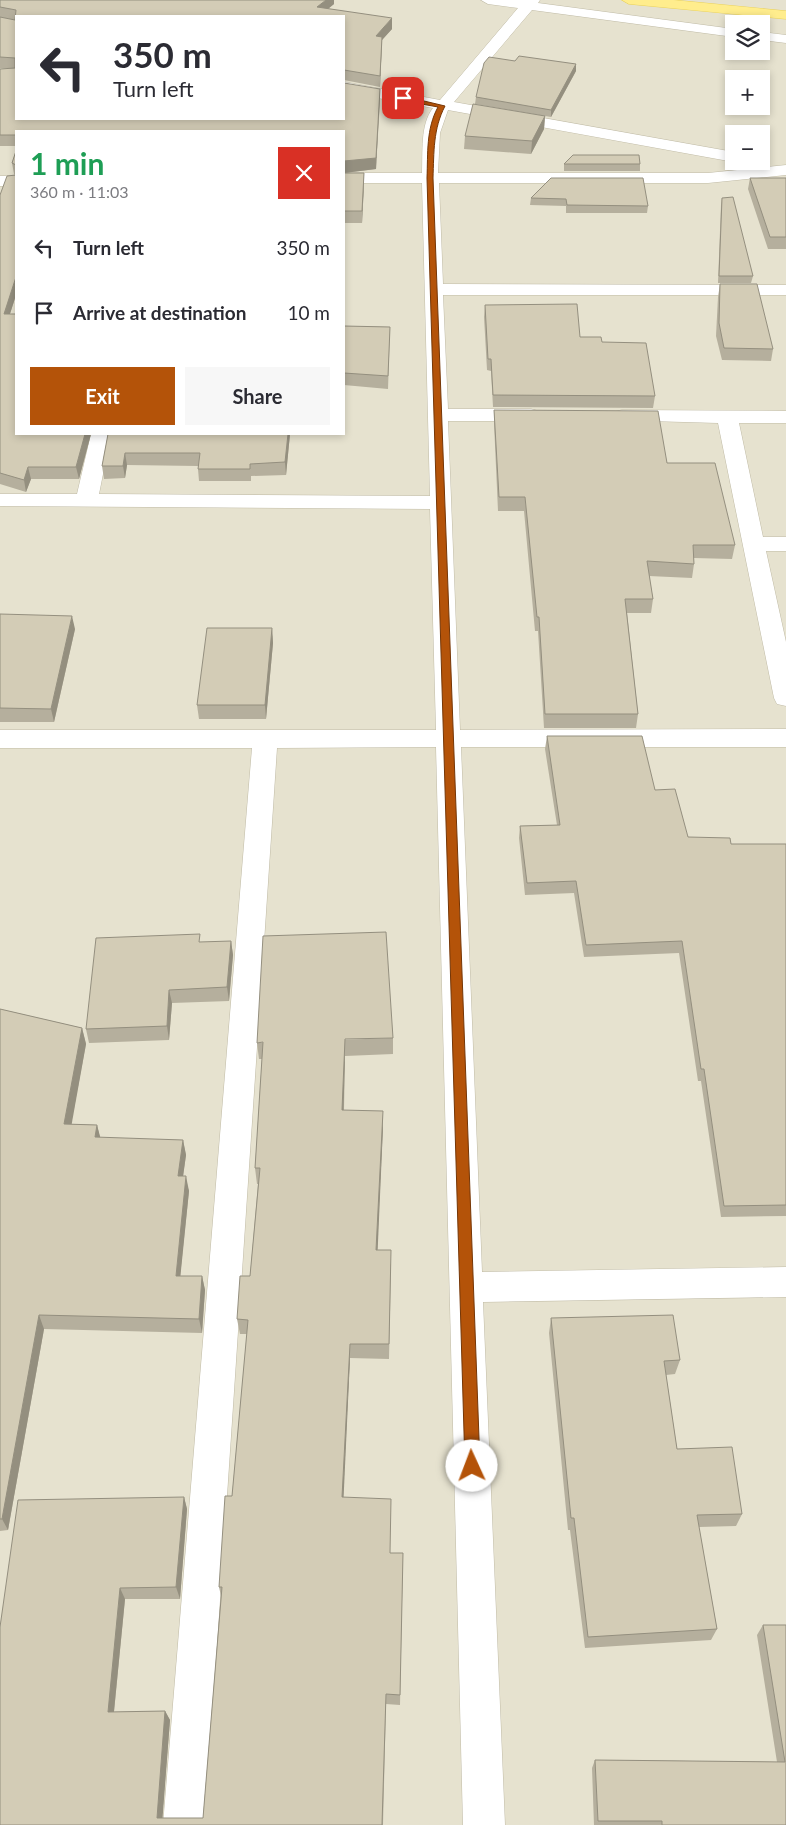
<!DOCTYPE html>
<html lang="en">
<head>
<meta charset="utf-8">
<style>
  :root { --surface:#fff; --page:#f7f7f7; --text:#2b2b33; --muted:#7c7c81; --accent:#b45309 }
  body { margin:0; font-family:Lato,sans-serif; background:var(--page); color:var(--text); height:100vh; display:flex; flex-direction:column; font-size:19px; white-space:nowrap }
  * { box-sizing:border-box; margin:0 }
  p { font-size:16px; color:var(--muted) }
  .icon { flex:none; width:28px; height:28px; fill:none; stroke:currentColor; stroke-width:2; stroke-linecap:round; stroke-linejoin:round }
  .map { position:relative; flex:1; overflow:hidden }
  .drawer { position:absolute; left:15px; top:130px; width:330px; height:305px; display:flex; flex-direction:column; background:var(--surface); border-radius:0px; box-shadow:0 2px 8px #0003 }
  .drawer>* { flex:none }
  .hud { position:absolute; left:15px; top:15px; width:330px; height:105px; border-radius:0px; box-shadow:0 2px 8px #0003; background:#fff; color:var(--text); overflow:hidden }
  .controls { position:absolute; left:725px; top:15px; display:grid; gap:10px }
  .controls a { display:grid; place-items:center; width:45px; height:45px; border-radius:0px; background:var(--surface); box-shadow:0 2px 8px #0003; font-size:25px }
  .pin { position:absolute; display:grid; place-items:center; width:42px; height:42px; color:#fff; margin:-21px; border-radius:10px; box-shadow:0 2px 8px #0006 }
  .me { position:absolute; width:55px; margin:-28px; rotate:358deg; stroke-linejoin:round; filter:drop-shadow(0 0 4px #0008) }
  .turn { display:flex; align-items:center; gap:18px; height:105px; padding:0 15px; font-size:22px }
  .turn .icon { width:65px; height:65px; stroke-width:2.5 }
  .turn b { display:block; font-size:35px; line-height:42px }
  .round { display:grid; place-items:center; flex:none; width:52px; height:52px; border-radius:0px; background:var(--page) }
  .head { display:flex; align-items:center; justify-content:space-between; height:85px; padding:0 15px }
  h1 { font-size:30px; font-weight:700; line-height:38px; color:#1e9e55 }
  .primary-button { display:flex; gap:10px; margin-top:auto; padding:10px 15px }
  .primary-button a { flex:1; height:58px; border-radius:0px; background:var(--accent); color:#fff; font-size:20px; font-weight:700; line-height:58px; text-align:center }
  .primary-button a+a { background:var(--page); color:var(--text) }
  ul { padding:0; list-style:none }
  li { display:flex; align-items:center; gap:15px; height:65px; padding:0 15px }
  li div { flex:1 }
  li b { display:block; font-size:19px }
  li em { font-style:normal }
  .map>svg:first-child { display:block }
</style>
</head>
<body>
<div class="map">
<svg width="786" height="1825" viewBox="0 0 786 1825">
  <rect width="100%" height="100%" fill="#f2efe1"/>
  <path fill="#e6e2cf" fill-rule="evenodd" d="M0,0h786v1825h-786zM16,16h328v103h-328zM734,24h27v27h-27zM734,79h27v27h-27zM16,131h328v303h-328zM734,134h27v27h-27z"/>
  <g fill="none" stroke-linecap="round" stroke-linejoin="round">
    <defs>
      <g id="minor">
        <path d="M481,0h59l-2,3 196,26v8l-202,-27 -78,92 280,50v9h3l-3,1 -286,-52 -8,23 -2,40h270l78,-8v10l-78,8h-269l4,101 343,1v10h-343l5,114h83l7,2 3,4 -3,4 -7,2h-83l12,309 326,-1v18h-325l21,525 304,-5v30l-303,5 22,523h-42l-27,-1078 -159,1 -72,1077h-42l89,-1077h-252v-18h436l-6,-221 -430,-3v-12h77l14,-60h20l-12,60 331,2 -8,-313h-78v-10h78c1,-20 -2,-49 11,-65l-89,-16v-10l96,18 78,-92 -30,-4z"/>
        <path d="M761,32l25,3v8l-25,-3z"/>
        <rect x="0" y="176" width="16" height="10"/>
        <path d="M622,410l164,1v12h-47l24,114h23v14h-20l20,91v64l-9,-2 -3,-6 -56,-275 -103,-3 -3,-4 3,-4z"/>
      </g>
      <path id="major" d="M622,0h51l113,11v8l-157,-15z"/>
    </defs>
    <use href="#minor" stroke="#c0bba6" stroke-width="1"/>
    <use href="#major" stroke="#ead157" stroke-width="1"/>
    <use href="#minor" fill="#fff" fill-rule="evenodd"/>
    <use href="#major" fill="#ffed8d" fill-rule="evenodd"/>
  </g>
  <g fill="#b5af9d">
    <path d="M0,0l334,4 -6,5 64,20 -10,11 -2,47 -364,-71 364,84 -4,69 -32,4 -328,-42v15h-16v-77h14l-14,-1z"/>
    <path d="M515,61l61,3v7l-25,46 -76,-13 1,-7z"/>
    <path d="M545,116l-1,13 -13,25 -67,-5 1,-13z"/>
    <path d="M16,151v144l-6,19 6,120h75l-12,45h-48l-5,13 -26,-8v-289l15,-20 -1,-1 -2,-11z"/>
    <rect x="564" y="164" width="76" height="7"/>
    <path d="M344,173h20l-2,50h-18z"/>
    <path d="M551,178l97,28 -1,7h-81v-7l-36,-1 1,-7z"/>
    <path d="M750,178h36v71h-18l-20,-60z"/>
    <path d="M722,198l31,78 -2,7h-33l3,-78z"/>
    <path d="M720,284l53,65 -2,12 -49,-1 -6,-24 2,-39z"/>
    <path d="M485,305l95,32 22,5 53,54 -2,12 -160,-1 -2,-36 -4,-1 -3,-53z"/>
    <path d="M344,326l46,1 -2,62 -44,-4z"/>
    <path d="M494,410l173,53 68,82 -3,14 -38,-1v6l-2,14 -43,-2 4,23 -2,14h-24l11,101 -2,14h-92l-6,-97h-3l-11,-120h-26l-4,-88z"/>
    <path d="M108,434h182l-4,41 -35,1v5h-52l-1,-12v-3l-71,-1 -2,13 -21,1 -2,-13z"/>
    <path d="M0,614l75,15 -21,93h-54z"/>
    <path d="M272,628l1,15 -7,76h-67l-2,-14z"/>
    <path d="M547,736l108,54 33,47 43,7h55v372l-65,1 -20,-136h-3l-19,-128 -95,4 -10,-64 -49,2 -6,-57 1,-12 37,-1 -12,-76z"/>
    <path d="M231,941l2,14 -4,46 -57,2 -3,37 -80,3 -3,-14z"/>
    <path d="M0,1009l82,19 4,16 -15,80 26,1 3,13 83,2 3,15 -3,21 6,15 -9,85h22l3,14 -3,43 -158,-4 -36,201 -8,1z"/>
    <path d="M393,1038v16l-48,2 -1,54 39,17 -6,123 14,15 -2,94 -39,-1 -7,139 47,56h13l-3,152 -14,-1 -3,121h-383v-198l184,-130 3,12 -7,90h-55l-11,113 51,-1 5,9 -8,98h41l18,-222 -2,-9 13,-91 15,-162h-7l-3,-15 13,-43 8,-92h-1l-2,-16 7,-109h-3l-2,-16z"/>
    <path d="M551,1318l129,42 -5,14 -9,1 11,74 65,65 -6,12 -37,1 18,102 -6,11 -126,8 -15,-118h-2l-19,-197z"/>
    <path d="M763,1625h23v200h-192l-2,-57 3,-8 182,2 -20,-127z"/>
  </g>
  <g fill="#948f7f">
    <path d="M326,0h8v4l-15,12 -2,-9z"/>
    <path d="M392,18v11l-10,11 -2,47v-11l-4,-40z"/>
    <path d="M576,64v7l-25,46v-7z"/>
    <path d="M380,89l-4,80 -32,4v-12z"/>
    <path d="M545,116l-1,13 -13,25 1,-13z"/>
    <path d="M364,173v12l-2,38v-12z"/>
    <path d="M16,277v18l-10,31 -2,-12z"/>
    <path d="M85,434h6l-12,45 -3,-12z"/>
    <path d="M288,434h2l-4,41 -1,-13z"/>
    <path d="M125,453l2,12 -2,13 -2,-12z"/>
    <path d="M28,467l3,12 -5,13 -2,-12z"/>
    <path d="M72,616l3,13 -21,93 -3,-13z"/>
    <path d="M272,628l1,15 -7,76 -1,-14z"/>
    <path d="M231,941l2,14 -4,46 -2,-14z"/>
    <path d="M169,990l3,13 -3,37 -2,-14z"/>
    <path d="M82,1028l4,16 -17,95 -5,-15z"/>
    <path d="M345,1039v17l-2,70 -1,-16z"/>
    <path d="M383,1111v16l-6,138 -1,-15z"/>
    <path d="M97,1125l4,15 -6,-3z"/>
    <path d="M183,1140l3,15 -5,36 -3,-15z"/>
    <path d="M186,1176l3,15 -10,99 -3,-14z"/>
    <path d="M202,1276l3,14 -3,43 -3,-14z"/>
    <path d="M39,1315l5,14 -36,201 -6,-11z"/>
    <path d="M350,1344v14l-7,152 -1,-13z"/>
    <path d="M184,1497l3,12 -7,90 -4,-12z"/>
    <path d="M120,1588l5,11 -12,122 -5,-9z"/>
    <path d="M165,1711l5,9 -8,105 -5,-7z"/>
  </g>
  <g fill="#d3ccb6" stroke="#948f7f">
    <path d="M0,0h326l-9,7 75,11 -16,18 6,1 -2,39 -36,-6v-54h-328v103h328v-36l36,6 -4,69 -32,3v-30h-328v4h-16v-66l15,-1v-10l-15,-1v-40l15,3 1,-10 -16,-3z"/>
    <path d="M519,56l57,8 -25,46 -75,-13 8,-34 5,-6 26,4z"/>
    <path d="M473,104l72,12 -13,25 -67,-5z"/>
    <path d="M16,151v126l-12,37h12v120h69l-9,33h-48l-4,13 -24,-7v-278l7,-19 9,-1v-10l-4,-2z"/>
    <path d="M573,155h66l1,9h-76z"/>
    <path d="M344,173h20l-2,38h-18z"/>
    <path d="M551,178h92l5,28 -81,-1 -1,-6 -35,-1z"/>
    <path d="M750,178h36v59h-16z"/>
    <path d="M733,197l20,79h-34l3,-78z"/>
    <path d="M720,284h37l16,65 -49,-1 -5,-25z"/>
    <path d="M577,304l3,33h21l1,5 44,1 9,53 -162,-1 -2,-36h-3l-3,-54z"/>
    <path d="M344,326l46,1 -2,49 -44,-3z"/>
    <path d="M494,410l164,1 9,52h48l20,82h-42l1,19 -47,-3 6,38h-28l13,115h-93l-6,-97h-2l-12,-120h-26z"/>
    <path d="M108,434h180l-3,28 -35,2v5h-52l2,-16h-75l-2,13h-21z"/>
    <path d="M0,614l72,2 -21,93 -51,-1z"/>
    <path d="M207,628h65l-7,77h-68z"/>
    <path d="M547,736h95l13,54 20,-1 13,48 42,1 1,6h55v361l-62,1 -20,-137h-3l-19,-128 -96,4 -10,-64 -49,2 -7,-57 40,-1z"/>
    <path d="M386,932l7,106 -48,1 -3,71 41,1 -7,139h15l-2,94h-39l-8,153 49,2 -1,54h13l-3,142 -14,-1 -4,131h-382v-198l18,-127 166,-3 -8,90 -56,1 -12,124 57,-1 -8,107h46l19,-231h-3l6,-91h7l16,-176 -11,-1 3,-43h10l10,-108h-5l8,-126 -6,1 6,-107z"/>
    <path d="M200,934l-1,8 32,-1 -4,46 -58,3 -2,36 -81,3 10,-91z"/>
    <path d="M0,1009l82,19 -18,96 33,1 -2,12 88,3 -5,36h8l-10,100h26l-3,43 -160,-4 -37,204h-2z"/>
    <path d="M673,1315l7,45 -16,1 13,88 55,-2 10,67 -45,1 20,114 -129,8 -14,-119h-3l-20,-200z"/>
    <path d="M763,1625h23v200h-124v-4h-64l-3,-61 190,2z"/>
  </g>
  <path fill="#b45309" stroke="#753606" d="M403,96l42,10c-12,23 -11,46 -12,72l47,1288 -2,6 -6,2 -5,-2 -2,-6 -38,-1288c1,-25 -1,-49 11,-71l-38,-7z"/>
</svg>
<div class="controls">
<a><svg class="icon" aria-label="layers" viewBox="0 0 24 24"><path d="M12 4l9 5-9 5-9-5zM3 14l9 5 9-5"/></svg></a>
<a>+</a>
<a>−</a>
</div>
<div class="pin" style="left:403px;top:98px;background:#d93025"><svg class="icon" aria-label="arrive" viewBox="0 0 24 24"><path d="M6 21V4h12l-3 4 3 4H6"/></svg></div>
<svg class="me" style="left:472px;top:1466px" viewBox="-20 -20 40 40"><circle r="19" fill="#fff"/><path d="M0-13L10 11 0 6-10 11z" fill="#b45309"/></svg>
<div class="hud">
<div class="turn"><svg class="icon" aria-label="left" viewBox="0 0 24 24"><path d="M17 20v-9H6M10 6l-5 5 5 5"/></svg><div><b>350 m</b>Turn left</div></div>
</div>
<section class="drawer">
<div class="head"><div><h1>1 min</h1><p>360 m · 11:03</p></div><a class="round" style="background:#d93025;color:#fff"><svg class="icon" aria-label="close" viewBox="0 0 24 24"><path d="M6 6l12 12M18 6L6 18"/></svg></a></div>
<ul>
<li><svg class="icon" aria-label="left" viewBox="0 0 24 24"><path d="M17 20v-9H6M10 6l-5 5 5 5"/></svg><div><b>Turn left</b></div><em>350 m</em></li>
<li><svg class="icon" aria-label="arrive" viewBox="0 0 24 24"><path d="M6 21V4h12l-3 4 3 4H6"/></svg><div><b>Arrive at destination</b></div><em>10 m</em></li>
</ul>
<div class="primary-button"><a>Exit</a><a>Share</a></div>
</section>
</div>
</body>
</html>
